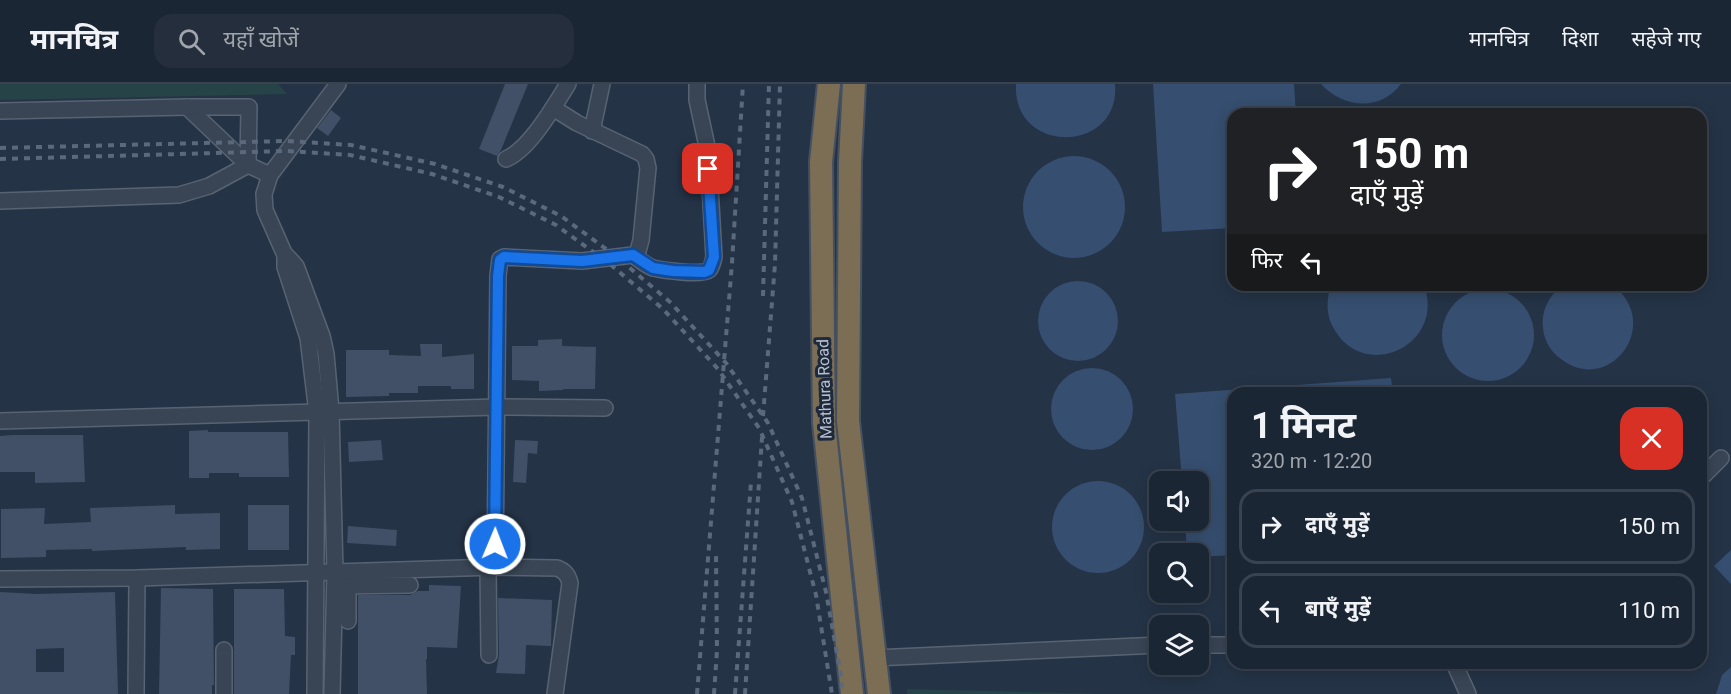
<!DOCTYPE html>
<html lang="hi">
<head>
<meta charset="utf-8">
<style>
  :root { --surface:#1b2634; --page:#242e3c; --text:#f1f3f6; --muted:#a0a5ac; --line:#39434f }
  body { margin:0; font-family:Roboto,"Noto Sans Devanagari",sans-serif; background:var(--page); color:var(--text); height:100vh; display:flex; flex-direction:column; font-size:22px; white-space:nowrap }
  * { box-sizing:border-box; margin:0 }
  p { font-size:20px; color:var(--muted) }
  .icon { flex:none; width:33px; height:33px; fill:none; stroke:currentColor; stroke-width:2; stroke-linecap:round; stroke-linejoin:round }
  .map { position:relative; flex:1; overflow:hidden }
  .side { position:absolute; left:1227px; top:303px; width:480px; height:282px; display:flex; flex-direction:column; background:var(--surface); border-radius:18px; box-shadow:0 3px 15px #0003,0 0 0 2px var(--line) }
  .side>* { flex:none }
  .top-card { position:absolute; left:1227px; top:24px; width:480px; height:183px; border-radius:18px; box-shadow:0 3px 15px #0003,0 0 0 2px var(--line); background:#202124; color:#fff; overflow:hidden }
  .buttons { position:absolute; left:1149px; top:387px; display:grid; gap:12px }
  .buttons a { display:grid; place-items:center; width:60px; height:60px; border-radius:12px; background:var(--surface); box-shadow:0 3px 15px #0003,0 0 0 2px var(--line); font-size:30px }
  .pin { position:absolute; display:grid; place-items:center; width:51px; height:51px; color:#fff; margin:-26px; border-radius:12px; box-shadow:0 3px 9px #0006 }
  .me { position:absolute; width:66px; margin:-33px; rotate:1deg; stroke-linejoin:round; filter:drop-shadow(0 0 4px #0008) }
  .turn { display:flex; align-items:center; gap:21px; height:126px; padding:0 24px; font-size:27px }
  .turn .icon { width:78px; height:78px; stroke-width:2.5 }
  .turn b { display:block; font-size:42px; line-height:51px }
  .then { display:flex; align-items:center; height:57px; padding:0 24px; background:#0003; gap:12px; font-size:22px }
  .round { display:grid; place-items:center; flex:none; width:63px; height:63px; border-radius:18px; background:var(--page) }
  .headline { display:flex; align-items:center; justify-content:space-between; height:102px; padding:0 24px }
  h1 { font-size:36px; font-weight:700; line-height:45px }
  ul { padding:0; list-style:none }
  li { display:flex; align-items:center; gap:18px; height:75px; margin:0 12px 9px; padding:0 12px; border:3px solid var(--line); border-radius:18px }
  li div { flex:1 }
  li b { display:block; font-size:22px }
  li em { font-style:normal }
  header { display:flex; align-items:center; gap:36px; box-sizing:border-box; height:84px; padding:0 30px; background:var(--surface); border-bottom:2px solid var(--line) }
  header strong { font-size:28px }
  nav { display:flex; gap:33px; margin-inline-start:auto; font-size:21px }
  .search { width:420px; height:54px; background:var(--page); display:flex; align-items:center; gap:15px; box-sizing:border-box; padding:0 21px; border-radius:18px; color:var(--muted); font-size:22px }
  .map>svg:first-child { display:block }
</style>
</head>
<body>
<header>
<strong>मानचित्र</strong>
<div class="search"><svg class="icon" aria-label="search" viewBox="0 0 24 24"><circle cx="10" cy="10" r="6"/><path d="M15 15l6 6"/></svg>यहाँ खोजें</div>
<nav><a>मानचित्र</a><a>दिशा</a><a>सहेजे गए</a></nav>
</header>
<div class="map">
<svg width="1731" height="610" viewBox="0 0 1731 610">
  <rect width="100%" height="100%" fill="#243346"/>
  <g fill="#264347">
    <path d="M0,0h278l9,10 -287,6z"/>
    <path d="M907,605l198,5h-198z"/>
  </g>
  <g fill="#364e6f">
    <path d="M1016,0h99c6,70 -103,72 -99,0z"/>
    <path d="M1153,0h141l2,30h-63v114l-71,4z"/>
    <path d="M1321,0h80c-21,28 -58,24 -80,0z"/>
    <circle cx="1074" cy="123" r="51"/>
    <circle cx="1078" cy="237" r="40"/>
    <path d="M1331,201h93c22,60 -59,98 -90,44 -8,-13 -8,-29 -3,-44z"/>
    <path d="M1563,201h50c51,41 -5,111 -52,74 -10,-7 -17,-18 -18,-31 -2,-17 6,-33 20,-43z"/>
    <circle cx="1488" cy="251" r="46"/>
    <circle cx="1092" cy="325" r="41"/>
    <path d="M1391,294l2,15h-160v162l-34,2 -1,-3 -11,-1 -2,-32 13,-1v-38l-16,-1 -7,-87z"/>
    <circle cx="1098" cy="443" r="46"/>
    <path d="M1731,466v34l-17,-18z"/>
    <path d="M1731,583v27h-15l6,-19z"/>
  </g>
  <g fill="#415066" fill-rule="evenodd">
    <path d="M505,0h23l-27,66 -4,6 -18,-7z"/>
    <path d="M331,26l10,8 -13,18 -11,-8z"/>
    <path d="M562,255v7l34,1 -1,42h-32v1l-24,1v-10l-27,-1v-34h26v-6z"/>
    <path d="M420,260h22v13l32,-3v35h-23v-3h-33v7h-29v3l-43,1v-47h43v5l32,1z"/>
    <path d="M208,346v2h80l1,45h-50v-4h-30v5h-20v-47z"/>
    <path d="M12,351h71l2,47 -50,1v-11h-35v-36z"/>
    <path d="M381,356l2,20 -34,2 -1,-20z"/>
    <path d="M515,356l23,1 -1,13 -9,-1 -2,30 -13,-1z"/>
    <path d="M175,421v9l45,-1v36l-34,1v-3l-94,4v-2l-46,1v7l-45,1v-49l44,-1 -1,16 47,-2 -1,-14z"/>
    <rect x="248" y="421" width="41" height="45"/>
    <path d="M348,442l49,4 -1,16 -49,-3z"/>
    <path d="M429,501l32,1 -4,62 -30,-1v12h-1l1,35h-69v-99h52l8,-4h11z"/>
    <path d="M161,504l52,1 1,96h-2v9h-53z"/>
    <path d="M234,505h50l1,47 10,1v18h-4l-2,39h-55z"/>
    <path d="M0,508l36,2 79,-2 3,102h-118zM64,564v24h-28v-23z"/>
    <path d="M498,514l54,2 -1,46 -25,-1 -1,29 -29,-1 3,-18z"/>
  </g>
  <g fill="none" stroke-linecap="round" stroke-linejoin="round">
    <defs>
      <g id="minor">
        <path d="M187,23l61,58 22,10"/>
        <path d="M0,27l187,-4h62l-1,58 -39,21 -30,9 -179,6"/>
        <path d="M592,47l10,-47"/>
        <path d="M506,75c24,-10 48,-53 62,-75"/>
        <path d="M633,171c6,4 12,10 20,13 9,2 49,8 56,2 3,-3 4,-9 5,-13l-6,-106 -11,-51v-16"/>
        <path d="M285,173v10l23,71 9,75 -2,281"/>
        <path d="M0,337l497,-14 108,1"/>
        <path d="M1701,394l20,-20"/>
        <path d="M488,483l1,88"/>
        <path d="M495,483l3,-291 2,-17 4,-2 78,4 51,-6 5,-4 3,-11 7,-72 -2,-9 -4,-5 -65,-31 -24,-15"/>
        <path d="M0,495l137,-1 358,-11 62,1c8,3 11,7 13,15l-15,111"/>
        <path d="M335,502l75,-1"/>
        <path d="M348,537v-35"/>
        <path d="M1198,561h35"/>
        <path d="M224,566v44"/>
        <path d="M874,574l286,-13"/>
        <path d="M1454,579l14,31"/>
        <path d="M136,610l1,-116"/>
        <path d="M332,610l3,-122 -4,-161 -5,-57 -4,-18 -26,-70 -12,-13 -19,-43 -1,-16 6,-19 68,-91"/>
      </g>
      <g id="highway">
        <path d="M829,0l-8,78 3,261 28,271"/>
        <path d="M854,0l-4,78 -2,259 31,273"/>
      </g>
    </defs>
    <use href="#minor" stroke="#586372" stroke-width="18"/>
    <use href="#highway" stroke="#445060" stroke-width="26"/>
    <use href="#minor" stroke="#394555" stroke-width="15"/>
    <use href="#highway" stroke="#7c6d55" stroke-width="22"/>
    <g stroke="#5b697c" stroke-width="4" stroke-dasharray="6 6" stroke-linecap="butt">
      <path d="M0,64l286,-7 65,4 84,19 68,23 58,29 56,41 53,45 56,61 42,60 34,75 24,94 15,84 1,18"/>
      <path d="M0,75l286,-8 64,4 82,19 67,23 57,28 55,40 52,44 55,60 41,59 33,74 24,93 16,99"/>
      <path d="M763,212l6,-212"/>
      <path d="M763,332l12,-152 5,-180"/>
      <path d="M697,610l35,-431 11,-179"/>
      <path d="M714,610l3,-44 -1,-94"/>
      <path d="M735,610l16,-212"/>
      <path d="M745,610l17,-257"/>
    </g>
  </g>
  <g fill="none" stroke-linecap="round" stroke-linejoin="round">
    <defs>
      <path id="route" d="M495,460l3,-268 2,-16 4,-3 78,4 51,-6 20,13 20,3 31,1 5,-2 5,-13 -6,-88"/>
    </defs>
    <use href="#route" stroke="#114b97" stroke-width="15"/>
    <use href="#route" stroke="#1a73e8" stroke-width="10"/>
  </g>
  <g text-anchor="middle" stroke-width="6" stroke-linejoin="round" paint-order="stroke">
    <g font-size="16" fill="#b7c0ce" stroke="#1e2a3b">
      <text transform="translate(824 305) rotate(-92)" y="6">Mathura Road</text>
    </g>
  </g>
</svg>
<div class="buttons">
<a><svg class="icon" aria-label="sound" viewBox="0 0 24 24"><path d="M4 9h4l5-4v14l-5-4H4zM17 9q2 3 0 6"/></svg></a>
<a><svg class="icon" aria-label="search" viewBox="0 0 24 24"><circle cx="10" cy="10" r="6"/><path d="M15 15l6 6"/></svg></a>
<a><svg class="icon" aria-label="layers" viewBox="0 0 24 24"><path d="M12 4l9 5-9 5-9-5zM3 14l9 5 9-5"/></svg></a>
</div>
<div class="pin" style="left:708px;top:85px;background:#d93025"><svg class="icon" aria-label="arrive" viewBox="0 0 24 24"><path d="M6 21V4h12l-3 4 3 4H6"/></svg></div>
<svg class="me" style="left:495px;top:460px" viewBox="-20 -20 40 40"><circle r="17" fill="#1a73e8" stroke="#fff" stroke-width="3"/><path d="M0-11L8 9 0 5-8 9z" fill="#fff"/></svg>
<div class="top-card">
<div class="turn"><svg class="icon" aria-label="right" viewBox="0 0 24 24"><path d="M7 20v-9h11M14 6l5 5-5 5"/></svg><div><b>150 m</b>दाएँ मुड़ें</div></div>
<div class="then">फिर<svg class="icon" aria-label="left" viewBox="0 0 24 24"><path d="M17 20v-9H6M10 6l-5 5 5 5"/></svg></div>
</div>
<section class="side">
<div class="headline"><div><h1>1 मिनट</h1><p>320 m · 12:20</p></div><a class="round" style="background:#d93025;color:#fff"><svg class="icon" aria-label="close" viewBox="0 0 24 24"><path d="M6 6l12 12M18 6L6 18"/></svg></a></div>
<ul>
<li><svg class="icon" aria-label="right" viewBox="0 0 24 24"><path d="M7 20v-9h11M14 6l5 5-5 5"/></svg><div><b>दाएँ मुड़ें</b></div><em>150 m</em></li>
<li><svg class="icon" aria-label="left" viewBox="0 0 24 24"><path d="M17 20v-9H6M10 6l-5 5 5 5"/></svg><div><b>बाएँ मुड़ें</b></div><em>110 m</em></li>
</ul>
</section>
</div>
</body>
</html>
